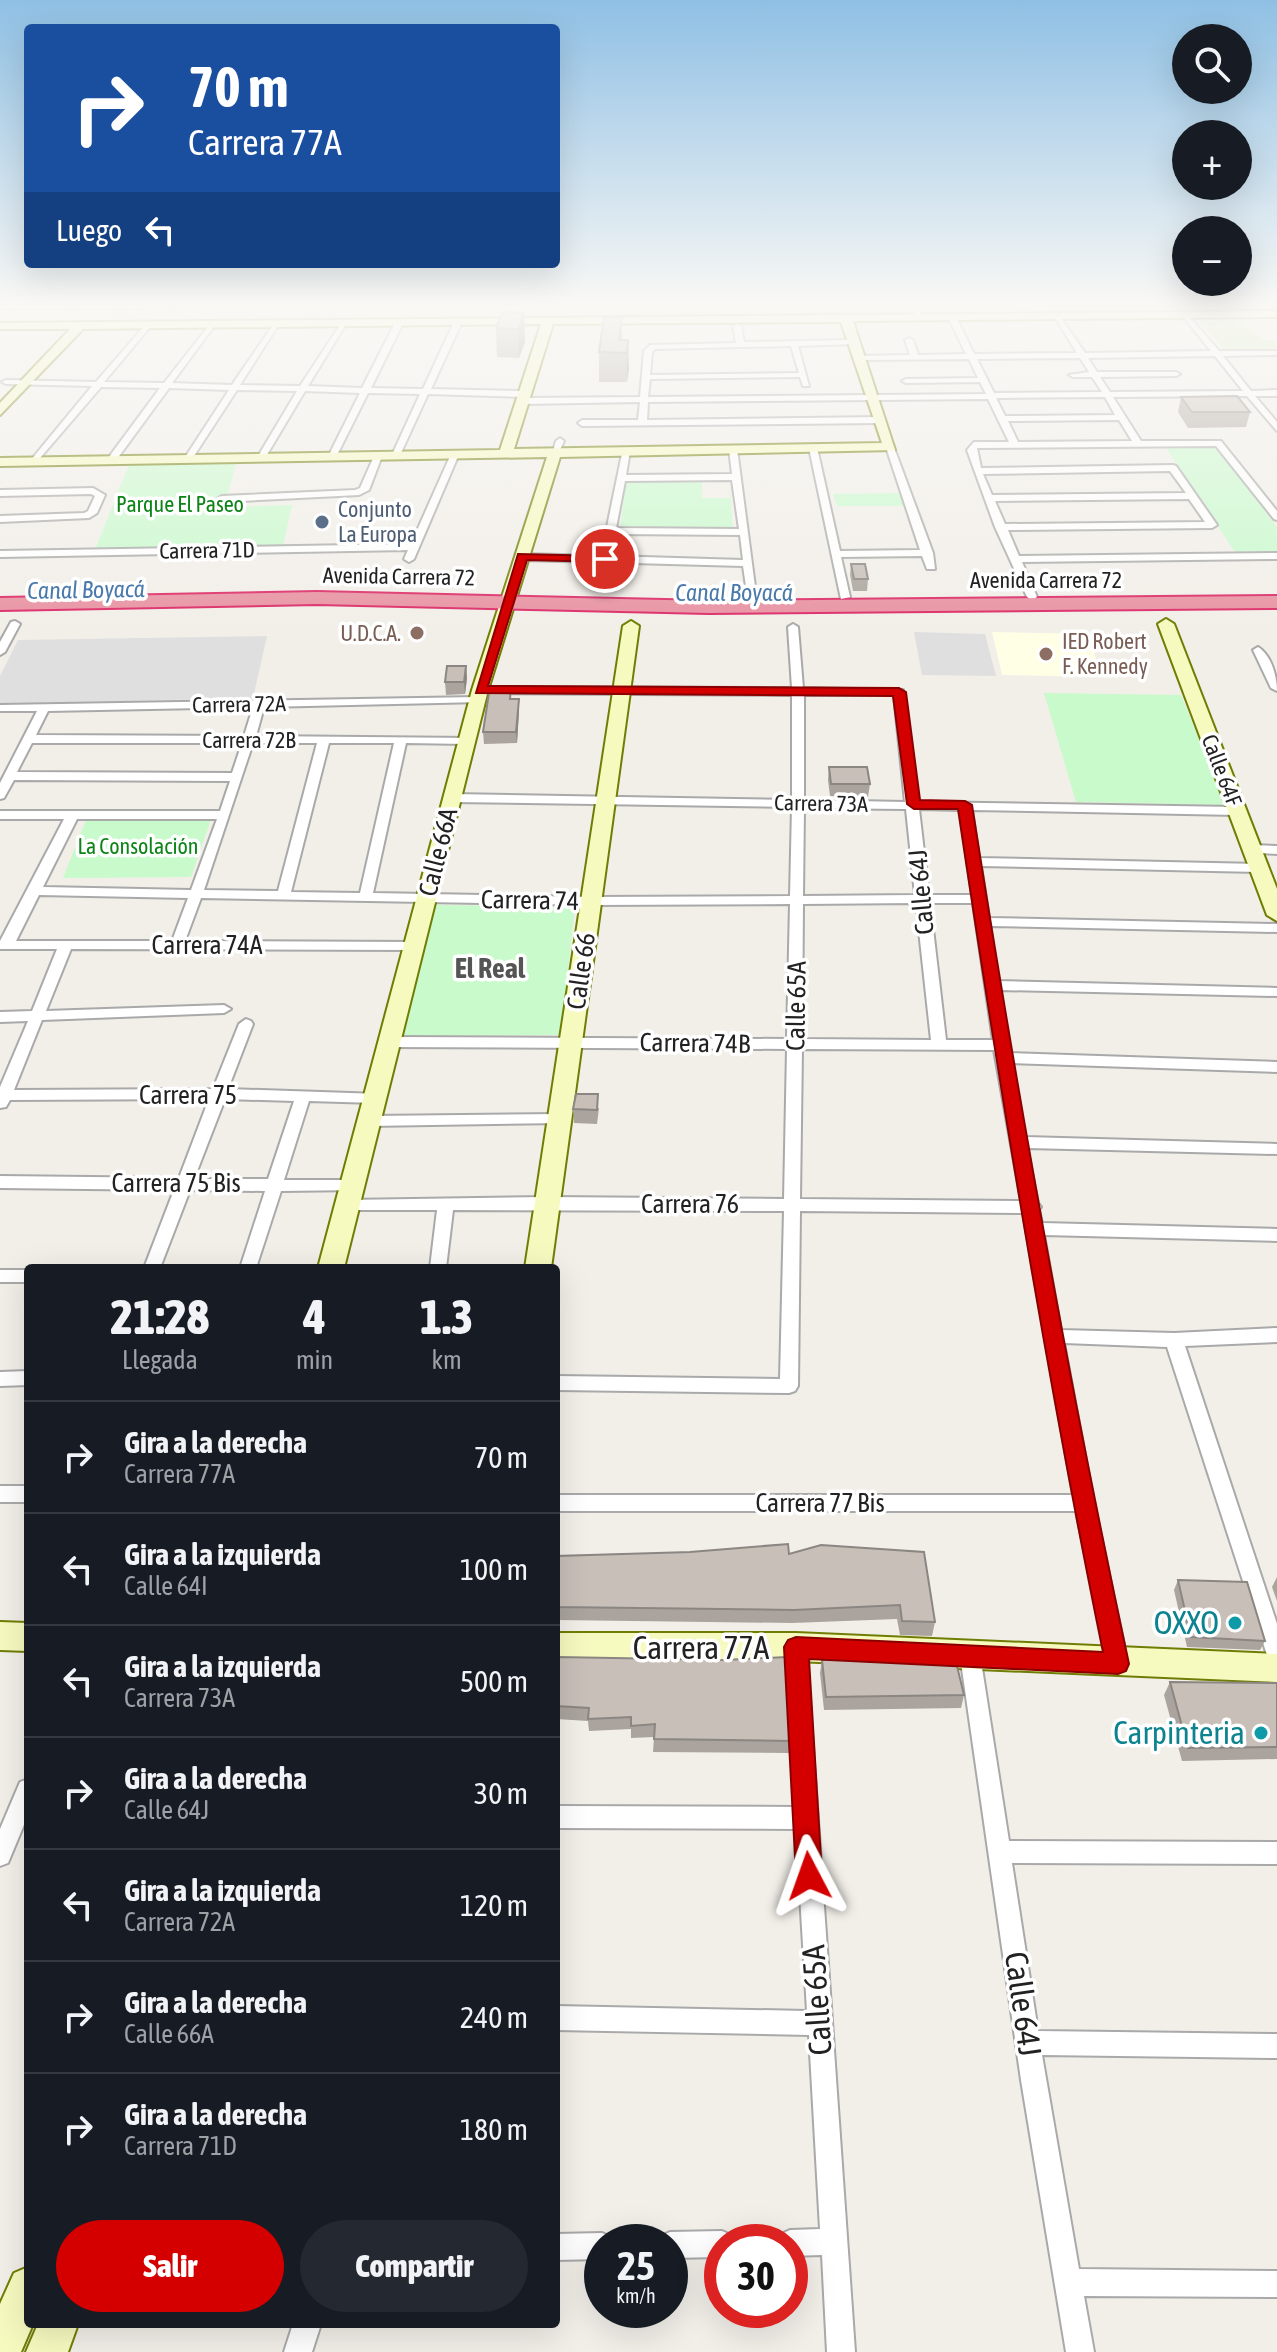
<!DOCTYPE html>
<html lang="es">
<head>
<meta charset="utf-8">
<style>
  :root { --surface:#171b24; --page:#242831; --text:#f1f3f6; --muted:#9ea1a6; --line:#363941; --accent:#d40000 }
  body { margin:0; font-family:"Asap Condensed",sans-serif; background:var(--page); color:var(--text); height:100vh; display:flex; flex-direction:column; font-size:30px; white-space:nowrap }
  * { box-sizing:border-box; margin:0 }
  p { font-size:26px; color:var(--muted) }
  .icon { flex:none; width:44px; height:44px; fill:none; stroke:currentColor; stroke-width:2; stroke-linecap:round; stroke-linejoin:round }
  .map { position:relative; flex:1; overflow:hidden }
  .drawer { position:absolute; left:24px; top:1264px; width:536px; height:1064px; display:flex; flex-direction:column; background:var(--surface); border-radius:8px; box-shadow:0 8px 32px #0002 }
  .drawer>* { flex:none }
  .guide { position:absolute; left:24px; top:24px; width:536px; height:244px; border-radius:8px; box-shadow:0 8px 32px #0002; background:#1a4fa0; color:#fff; overflow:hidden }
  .fabs { position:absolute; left:1172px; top:24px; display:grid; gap:16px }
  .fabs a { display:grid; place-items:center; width:80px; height:80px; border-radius:50%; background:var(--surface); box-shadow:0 8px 32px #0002; font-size:40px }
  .speed { position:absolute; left:584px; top:2224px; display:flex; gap:16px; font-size:40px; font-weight:700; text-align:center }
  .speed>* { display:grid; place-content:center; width:104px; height:104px; border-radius:50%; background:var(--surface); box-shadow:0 8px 32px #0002; line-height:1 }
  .speed small { font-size:20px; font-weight:400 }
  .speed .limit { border:12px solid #d22; background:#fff; color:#111 }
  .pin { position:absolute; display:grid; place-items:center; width:68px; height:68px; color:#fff; margin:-34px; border:4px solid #fff; border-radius:50%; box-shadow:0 2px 8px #0007 }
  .me { position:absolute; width:88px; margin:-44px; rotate:356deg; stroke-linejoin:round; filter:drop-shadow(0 0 6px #0008) }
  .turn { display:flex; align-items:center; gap:28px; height:168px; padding:0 32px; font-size:36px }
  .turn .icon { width:104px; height:104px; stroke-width:2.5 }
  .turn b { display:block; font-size:56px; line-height:68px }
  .then { display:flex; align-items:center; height:76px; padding:0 32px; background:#0003; gap:16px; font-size:30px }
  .eta { display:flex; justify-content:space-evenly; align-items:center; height:136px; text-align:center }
  .eta b { font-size:48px; font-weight:800; line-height:56px }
  .primary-button { display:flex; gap:16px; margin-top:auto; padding:16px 32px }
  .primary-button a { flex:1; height:92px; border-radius:48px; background:var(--accent); color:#fff; font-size:32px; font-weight:800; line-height:92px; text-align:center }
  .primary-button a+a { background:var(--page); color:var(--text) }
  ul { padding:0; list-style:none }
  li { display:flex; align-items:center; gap:24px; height:112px; padding:0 32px; border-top:2px solid var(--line) }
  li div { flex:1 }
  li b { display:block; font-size:30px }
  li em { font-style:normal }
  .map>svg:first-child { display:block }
</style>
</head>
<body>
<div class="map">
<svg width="1277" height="2352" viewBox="0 0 1277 2352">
  <rect width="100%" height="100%" fill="#f2efe9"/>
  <g fill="#e0dfdf">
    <path d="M914,632l71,2 11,42 -74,-1z"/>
    <path d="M267,636l-14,62 -253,6v-28l18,-36z"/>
  </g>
  <path fill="#ffffe5" d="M992,632l96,2 14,43 -100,-2z"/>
  <path fill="#cdebb0" d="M1244,321l17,19h14l2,12 -50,1 -27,-31z"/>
  <g fill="#c8facc">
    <path d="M1164,445h52l61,82v24l-42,1z"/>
    <path d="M237,460l-13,47 68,-2 -9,41 -188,4 35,-88z"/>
    <path d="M723,478l2,3h-23v17h28v-19l3,55 -113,-2 6,-53z"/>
    <path d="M901,493l4,13h-68l-4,-12z"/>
    <path d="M1044,693l137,2 45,110 -150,-3z"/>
    <path d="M88,815l124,2 -21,60 -128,1z"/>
    <path d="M436,905l139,2 -14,128 -161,1z"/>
  </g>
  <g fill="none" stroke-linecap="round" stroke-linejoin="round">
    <g stroke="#aad3df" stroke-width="3">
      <path d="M253,605l70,-1"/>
      <path d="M0,610l95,-2"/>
    </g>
    <defs>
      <g id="street">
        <path d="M330,303l-3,2 -327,4v-4z"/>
        <path d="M599,303h11l-3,2z"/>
        <path d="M908,303h8l7,17h-6z"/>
        <path d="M1270,303h7v7z"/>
        <path d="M1186,313l33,38h58v4l-54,1 28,35 26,-1v6h-22l22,26v9l-30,-35 -134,1 28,44h80l56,70v9l-3,-1 -58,-73 -239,2 4,20 192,-3 3,1 41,59 -5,3 -204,2 11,26 258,-3v6l-255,3 15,35 -5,3 -5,-3 -32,-70 -28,-77 7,-8h35l-21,-43 -340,3 -1,18 234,-3 4,3 -4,3 -299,3 -4,-3 4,-3h56l2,-18 -117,2 -4,-3 4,-3 117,-1 4,-46 6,-6 86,-2 -3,-17 4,-2 4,2 3,16 110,-2 4,2 -4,2 -56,2 11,40h-6l-3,-9 -150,2 -2,18 338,-3 -6,-12 -74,1 -4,-2 4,-2 72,-1 -9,-19 -109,1 -4,-2 4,-2 50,-1 -5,-15 4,-2 4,2 5,15 48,-1 -18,-37 4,-2 4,2 18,37 103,-1 -23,-37 4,-2 27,39 126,-2 -29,-36zM791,346l8,27 -149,2 2,-23 3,-3zM1215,356l28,35 -133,1 -10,-15 76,-1 4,-2 -4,-2h-79l-9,-14zM1080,358l9,14 -20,3 4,2h19l10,15 -108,1 -17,-34zM1105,397l10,18 -110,1 -9,-18zM1119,420l13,21 -114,1 -10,-21zM1170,471l16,22 -194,2 -9,-21zM1189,499l16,23 -200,2 -10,-23z"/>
        <path d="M458,320l4,2 -31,67 94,2 4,3 -4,3 -97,-3 -28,61 -4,3 -4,-3 28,-61 -52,-1 -32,64 -4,3 -4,-3 32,-64 -55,-2 -40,67 -4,3 -4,-3 40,-67 -60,-1 -45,69 -4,3 -4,-3 45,-69 -60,-2 -55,75 -3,1 -5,-3 54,-73 -59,-1 -67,78 -3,-1v-4l61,-74 -86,-2 -4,-2 4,-2 90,2 51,-59 3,4 -46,55 60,1 47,-60 4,2 -43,58 60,2 43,-63 4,2 -39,61 60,1 42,-64 4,2 -38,62 54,2 33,-65 4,-2 4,2 -32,65 52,1 31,-67z"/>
        <path d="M560,438l4,3 -5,11 -7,2 4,-13z"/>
        <path d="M813,445l4,3 23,103 80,-1 -34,-103 7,-2 40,108 2,16h-8l-5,-13 -81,1 9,40 -9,2 -32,-151z"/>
        <path d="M733,446l4,3 20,153 -9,-2 -5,-34 -221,-6 -5,-3 5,-3 79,2 22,-107 7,2 -4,24 106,-1 -3,-25zM732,480l7,49 -123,-1 9,-47zM615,534l125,1 3,25 -133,-4z"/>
        <path d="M452,452l7,2 -45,105 -5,3 -5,-3 4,-9 -408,7v-6l411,-7z"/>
        <path d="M375,454l7,2 -13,34 -10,5 -137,7 -5,-3 5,-3 133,-6 5,-2z"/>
        <path d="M93,488l12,7 -8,18 -8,5 -89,4v-6l84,-3 4,-2 7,-15 -4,-2 -91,2v-6z"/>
        <path d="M15,621l5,3 -15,28 -5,3v-13l11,-20z"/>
        <path d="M793,624l5,3 5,61 100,2 15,112 319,5 6,4 -6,4 -265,-5 7,48 280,6 6,4 -6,4 -278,-6 8,52 288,6v8l-287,-6 8,55 279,7v8l-277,-6 10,63 267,9v10l-265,-9 13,74 252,7v10l-250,-6 11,55 3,4 -2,3 3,13 235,6v12l-233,-6 17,95 113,3 103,-5v14l-92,4 92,278v40l-7,-2 -3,-7 -100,-308 -103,-4 30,160 34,161 -3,7 -7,2 -7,-2 -3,-7 -32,-153h-520v-16h517l-50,-282 -223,-2 -2,175 -3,5 -6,2 -233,-3v-14l224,3 4,-168 -331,-1 -7,58h-16l7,-58h-96l-2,-4 2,-4 6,-2 201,-3 236,2 3,-150 -398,-2 -7,-5 7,-5 398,2 3,-135 -199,1 -390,-7 -16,43 229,1 7,4 -7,4 -343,-1 -25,62 178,-6 7,4 -7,4 -182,7 -28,70 199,-1 26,-65 7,-5 5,2 2,3 -25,65 152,5 3,4 -3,4 -5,1 -66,-2 -25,79h69l6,2 2,4 -2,4 -78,1 -25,77h-16l25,-77 -75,-1 -30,78h-16l30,-78 -174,-2v-12l179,2 30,-79 -199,1 -4,7 -6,1v-21l28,-66 -28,1v-10l32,-1 25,-62h-57v-8l64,-122h-64v-8h220l10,-30 -216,-1 -10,18 -4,1v-16l37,-72h-37v-6l478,-8 6,3 -2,2 -218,5 -8,29 215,2 2,2 -6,4 -61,-1 -33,150 218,4 199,-1 2,-89 -340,-5 -6,-4 6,-4 340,6v-105l-312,-2 -6,-3 6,-3 312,1 -4,-61zM804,695h90l11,107 -101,-2zM253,707l-9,29 -208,-1 12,-24zM32,743h210l-10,30 -215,-1zM253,743h64l-39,148 -74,-1zM329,743h65l-34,150 -69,-1zM804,808l102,1 9,86 -112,1zM919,809l41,1 12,85h-43zM77,819h140l-26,71 -148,-3zM39,895l149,3 -16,43h-156zM916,903l15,137 -129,-1 1,-135zM930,903h43l20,137h-47zM802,1049l192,1 27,151 -221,-2zM225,1099l69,2 -26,78h-74z"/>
        <path d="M1258,647c13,8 19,29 19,44l-6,-3 -18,-38z"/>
        <path d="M1252,845l25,1v8l-30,-2v-6z"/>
        <path d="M560,1114l5,1 3,4 -3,4 -196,3 -8,-5 8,-5z"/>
        <rect x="0" y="1270" width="28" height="12"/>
        <path d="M28,1371v14l-28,1v-14z"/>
        <rect x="0" y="1486" width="28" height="16"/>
        <path d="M796,1638l7,2 3,7 49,705h-28l-5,-97 -32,1v-14h-13l4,-8 9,-4 30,-1 -11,-194 -253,-5v-24l251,5 -11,-182 -240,-1v-22l239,1 -9,-160 3,-7z"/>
        <path d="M970,1646l7,2 3,7 29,186 268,1v22l-265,-1 26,168 239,3v24l-235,-3 37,214 198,2v26l-193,-1 10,56h-28l-45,-272 -61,-425 3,-7z"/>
        <path d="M28,1779v36l-20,48 -8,3v-37l20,-47z"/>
        <path d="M722,2231l9,4 3,7h-12v15l-52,1v-16h-12l3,-6 9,-4z"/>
        <path d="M602,2233l9,4 3,5h-12v17l-46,1v-26z"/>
        <path d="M293,2324h28l-9,28h-28z"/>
      </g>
      <g id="secondary">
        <path d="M1277,311v6l-424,4 42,129 -335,7 -72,233 -144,578h-26l154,-578 75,-233 -547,9v-8l500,-8 41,-126 -458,5 -83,86v-12l70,-74h-70v-6zM841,322l41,121 -368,6 39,-125z"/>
        <path d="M1166,619l8,5 103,265v32l-10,-6 -109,-291z"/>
        <path d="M631,621l8,5 -88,642h-26l98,-642z"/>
        <path d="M0,1622l28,1v28l-28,-1z"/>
        <path d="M556,1633h240l481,21v28l-481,-21h-240z"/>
        <path d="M28,2267v57h5l-12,28h-21v-48l14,-31z"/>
        <path d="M38,2324h40l-10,28h-42z"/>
      </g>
      <path id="highway" d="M317,592l392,9 568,-5v12l-568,5 -392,-9 -317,6v-12z"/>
    </defs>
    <use href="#street" stroke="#a9a9a9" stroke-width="4"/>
    <use href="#secondary" stroke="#707d05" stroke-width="4"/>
    <use href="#highway" stroke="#dc2a67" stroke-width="4"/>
    <use href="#street" fill="#fff" fill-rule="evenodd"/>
    <use href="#secondary" fill="#f7fabf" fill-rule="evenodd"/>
    <use href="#highway" fill="#e892a2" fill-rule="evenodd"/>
  </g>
  <g fill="#aba49e">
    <path d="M524,313l1,29 -6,16 -22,-1 -1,-29z"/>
    <path d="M622,318v22h6l-1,42h-28v-30z"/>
    <path d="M1181,397l69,15 -4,15 -58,1 -10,-16z"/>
    <path d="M851,564l17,15 -1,12h-14l-3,-16z"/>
    <path d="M466,666l1,12 -2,16 -19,1 -1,-13z"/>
    <path d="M519,711l-2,32 -33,1 -1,-12z"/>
    <path d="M829,767l41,17 -2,13 -38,-1 -2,-16z"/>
    <path d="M599,1108l-2,16 -23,-1 -1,-14z"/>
    <path d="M789,1554l146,68 -3,14 -32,-1 -3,-16 -105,4 -236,-3v-64z"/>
    <path d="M1277,1577v24l-5,-14z"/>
    <path d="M1178,1580l87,61 -5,9 -73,-3 -13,-57z"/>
    <path d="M723,1660l68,81 -2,12 -136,-1 1,-15 -23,1v-9l-42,2 -1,-10 -32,-2v-39z"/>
    <path d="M822,1660l142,35 -3,13 -137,2 -4,-37z"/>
    <path d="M1170,1682l107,1v76l-95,2 -18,-66z"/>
  </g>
  <g fill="#8b8681">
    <path d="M524,313l1,29 -6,16 -1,-29z"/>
    <path d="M628,340l1,29 -2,13v-29z"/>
    <path d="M466,666l1,12 -2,16 -1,-12z"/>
    <path d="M519,699v12l-2,32 -1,-11z"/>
  </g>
  <g fill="#c7bfb8" stroke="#8b8681" stroke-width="2">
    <path d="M502,312l22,1 -6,16 -22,-1z"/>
    <path d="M604,317l18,1 -3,22h9l-1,13 -28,-1z"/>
    <path d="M1237,396l13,16h-58l-11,-15z"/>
    <path d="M851,564h14l3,15h-14z"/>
    <path d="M447,666h19l-2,16h-19z"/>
    <path d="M490,686h21l-1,13h9l-3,33h-33z"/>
    <path d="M829,767h38l3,17h-39z"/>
    <path d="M576,1094h22l-1,16 -24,-1z"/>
    <path d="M788,1544l1,10 32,-9 103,7 11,70 -33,-1 -2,-16 -106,5 -238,-3v-51l134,-4z"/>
    <path d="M1178,1580l69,2 18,59 -74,-4z"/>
    <path d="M558,1657l165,3 63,-3 5,84 -137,-2 1,-15 -24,2v-9l-43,2 1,-11 -33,-2z"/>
    <path d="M854,1658l102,4 8,33 -138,2 -4,-37z"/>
    <path d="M1170,1682l107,1v64l-89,1z"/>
  </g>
  <linearGradient id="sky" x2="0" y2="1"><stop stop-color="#8fc0e4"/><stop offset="0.48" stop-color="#f9f8f5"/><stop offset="1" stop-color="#f9f8f5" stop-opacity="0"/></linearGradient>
  <rect width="1277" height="633" fill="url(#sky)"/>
  <path fill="#d40000" stroke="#8a0000" stroke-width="2" d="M518,554l87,2 5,3 -5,3 -78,-2 -39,126 411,2 7,4 14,108 45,1 7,4c45,288 96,574 157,859l-3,7 -8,3 -309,-15 13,217 -3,10 -10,3 -9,-3 -4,-10 -12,-229 4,-7 8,-3 307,15c-57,-279 -103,-561 -145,-843h-44l-7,-5 -14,-108 -417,-3z"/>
  <circle fill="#5c6f8a" stroke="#fff" stroke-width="3" cx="322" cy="522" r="8"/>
  <g fill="#8d6e63" stroke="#fff" stroke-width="3">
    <circle cx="417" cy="633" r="8"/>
    <circle cx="1046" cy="654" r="8"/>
  </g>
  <g fill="#0f9aa8" stroke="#fff" stroke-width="3">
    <circle cx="1235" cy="1623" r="8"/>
    <circle cx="1261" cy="1733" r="8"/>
  </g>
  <g text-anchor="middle" stroke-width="7" stroke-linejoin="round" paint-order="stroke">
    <g font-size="22" fill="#0c8416" stroke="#fff">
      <text x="180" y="512">Parque El Paseo</text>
      <text x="138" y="854">La Consolación</text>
    </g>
    <g font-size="22" fill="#4e5e75" stroke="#fff" text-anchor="start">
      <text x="338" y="517">Conjunto<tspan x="338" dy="25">La Europa</tspan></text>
    </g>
    <g font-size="22" fill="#222" stroke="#fff">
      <text transform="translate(207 550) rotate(-1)" y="8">Carrera 71D</text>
      <text transform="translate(399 576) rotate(1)" y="8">Avenida Carrera 72</text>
      <text x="1046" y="588">Avenida Carrera 72</text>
      <text transform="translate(239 704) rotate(-1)" y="8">Carrera 72A</text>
      <text x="249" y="748">Carrera 72B</text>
      <text transform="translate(1222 770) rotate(69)" y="8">Calle 64F</text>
      <text transform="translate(821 803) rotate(1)" y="8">Carrera 73A</text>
    </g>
    <g font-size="22" fill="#785e54" stroke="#fff" text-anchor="end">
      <text x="401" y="641">U.D.C.A.</text>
      <text x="1062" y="649" text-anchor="start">IED Robert<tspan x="1062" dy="25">F. Kennedy</tspan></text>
    </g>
    <g font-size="24" font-style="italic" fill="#4a7aab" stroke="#fff">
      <text transform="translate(86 590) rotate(-1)" y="8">Canal Boyacá</text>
      <text x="734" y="601">Canal Boyacá</text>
    </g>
    <g font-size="26" fill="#222" stroke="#fff">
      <text transform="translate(438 852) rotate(-76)" y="9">Calle 66A</text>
      <text transform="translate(921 892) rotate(-95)" y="9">Calle 64J</text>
      <text transform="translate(530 900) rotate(1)" y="9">Carrera 74</text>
      <text x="207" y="954">Carrera 74A</text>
      <text transform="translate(581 971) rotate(-82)" y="9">Calle 66</text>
      <text transform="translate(796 1006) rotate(-89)" y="9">Calle 65A</text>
      <text transform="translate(695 1043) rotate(1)" y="9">Carrera 74B</text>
      <text x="188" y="1104">Carrera 75</text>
      <text x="176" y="1192">Carrera 75 Bis</text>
      <text x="690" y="1213">Carrera 76</text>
      <text x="820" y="1512">Carrera 77 Bis</text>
    </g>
    <g font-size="28" font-weight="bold" fill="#555" stroke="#fff">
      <text x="490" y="978">El Real</text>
    </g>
    <g font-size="32" fill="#0d838f" stroke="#fff" text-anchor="end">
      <text x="1219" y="1634">OXXO</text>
      <text x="1245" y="1744">Carpinteria</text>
    </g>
    <g font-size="32" fill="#222" stroke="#fff">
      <text x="701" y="1659">Carrera 77A</text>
      <text transform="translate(817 2000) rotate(-94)" y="11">Calle 65A</text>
      <text transform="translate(1023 2004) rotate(82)" y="11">Calle 64J</text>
    </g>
  </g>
</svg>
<div class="fabs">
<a><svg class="icon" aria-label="search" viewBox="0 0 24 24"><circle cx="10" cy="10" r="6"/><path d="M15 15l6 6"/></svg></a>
<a>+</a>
<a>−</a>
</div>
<div class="speed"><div>25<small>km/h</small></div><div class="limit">30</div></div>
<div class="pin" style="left:605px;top:559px;background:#d93025"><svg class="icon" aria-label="arrive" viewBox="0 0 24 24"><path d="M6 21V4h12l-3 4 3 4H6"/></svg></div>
<svg class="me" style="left:809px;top:1876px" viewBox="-20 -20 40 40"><path d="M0-17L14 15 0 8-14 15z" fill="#d40000" stroke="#fff" stroke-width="4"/></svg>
<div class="guide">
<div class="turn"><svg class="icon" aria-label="right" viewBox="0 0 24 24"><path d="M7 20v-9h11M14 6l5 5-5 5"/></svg><div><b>70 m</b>Carrera 77A</div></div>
<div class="then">Luego<svg class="icon" aria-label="left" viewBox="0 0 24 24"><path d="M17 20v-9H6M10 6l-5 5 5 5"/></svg></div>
</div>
<section class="drawer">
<div class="eta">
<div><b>21:28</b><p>Llegada</p></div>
<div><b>4</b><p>min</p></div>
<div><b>1.3</b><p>km</p></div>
</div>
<ul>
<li><svg class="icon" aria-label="right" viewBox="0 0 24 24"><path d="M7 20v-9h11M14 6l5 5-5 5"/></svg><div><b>Gira a la derecha</b><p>Carrera 77A</p></div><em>70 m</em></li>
<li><svg class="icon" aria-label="left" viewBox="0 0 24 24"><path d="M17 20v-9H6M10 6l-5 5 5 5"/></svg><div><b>Gira a la izquierda</b><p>Calle 64I</p></div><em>100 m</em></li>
<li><svg class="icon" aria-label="left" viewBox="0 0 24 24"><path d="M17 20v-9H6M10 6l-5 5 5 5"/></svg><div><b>Gira a la izquierda</b><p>Carrera 73A</p></div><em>500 m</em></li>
<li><svg class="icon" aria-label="right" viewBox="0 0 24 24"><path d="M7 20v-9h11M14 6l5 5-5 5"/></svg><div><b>Gira a la derecha</b><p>Calle 64J</p></div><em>30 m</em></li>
<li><svg class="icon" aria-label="left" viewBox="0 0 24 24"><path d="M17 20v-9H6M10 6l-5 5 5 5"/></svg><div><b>Gira a la izquierda</b><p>Carrera 72A</p></div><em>120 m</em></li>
<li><svg class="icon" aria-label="right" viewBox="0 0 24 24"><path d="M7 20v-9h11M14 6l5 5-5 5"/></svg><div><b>Gira a la derecha</b><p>Calle 66A</p></div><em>240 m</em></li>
<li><svg class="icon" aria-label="right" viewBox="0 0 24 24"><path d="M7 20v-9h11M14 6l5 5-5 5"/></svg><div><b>Gira a la derecha</b><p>Carrera 71D</p></div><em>180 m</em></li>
</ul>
<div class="primary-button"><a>Salir</a><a>Compartir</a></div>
</section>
</div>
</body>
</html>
